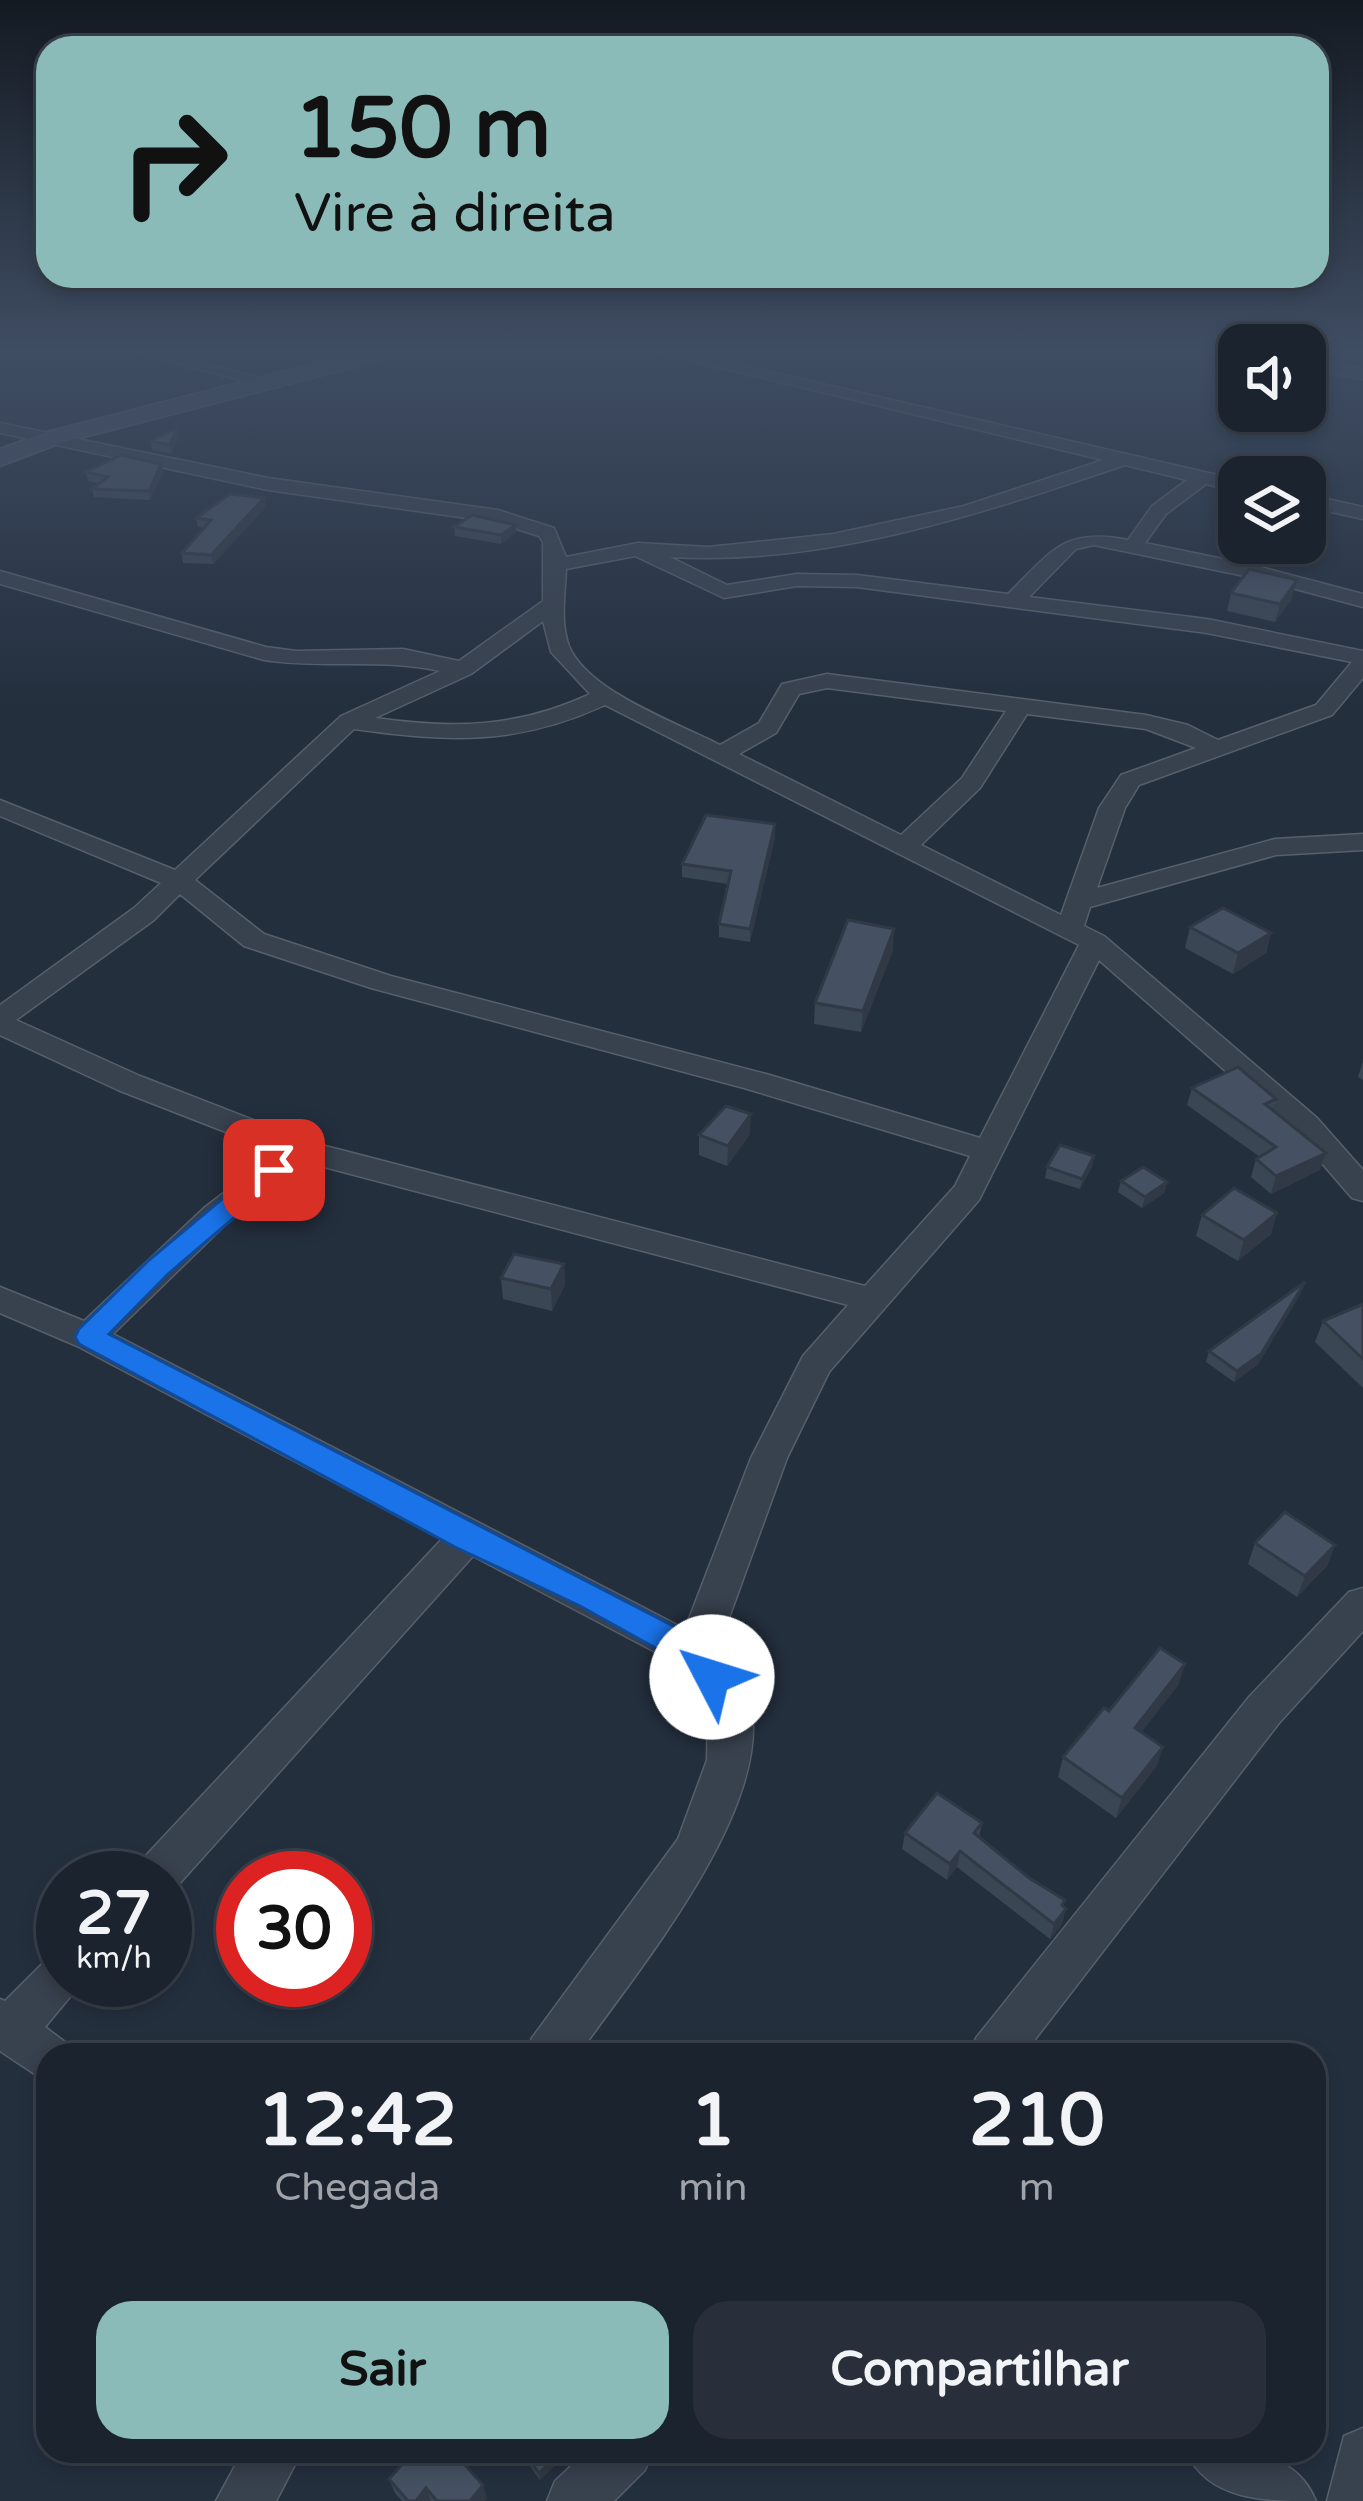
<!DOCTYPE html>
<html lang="pt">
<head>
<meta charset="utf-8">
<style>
  :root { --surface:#1b232e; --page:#282f3a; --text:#f1f3f6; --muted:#a0a4aa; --line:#39404a; --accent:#8bbbb9 }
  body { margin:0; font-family:"Varela Round",sans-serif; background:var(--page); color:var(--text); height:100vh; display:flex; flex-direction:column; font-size:45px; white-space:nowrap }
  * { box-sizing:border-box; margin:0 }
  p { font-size:39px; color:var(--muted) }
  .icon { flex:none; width:66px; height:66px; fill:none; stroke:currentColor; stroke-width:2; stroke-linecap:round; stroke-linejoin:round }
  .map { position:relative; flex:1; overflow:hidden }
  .drawer { position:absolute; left:36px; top:2043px; width:1290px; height:420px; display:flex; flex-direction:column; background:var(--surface); border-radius:36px; box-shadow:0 6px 18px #0003,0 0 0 3px var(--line) }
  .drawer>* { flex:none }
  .top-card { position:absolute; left:36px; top:36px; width:1293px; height:252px; border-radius:36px; box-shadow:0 6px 18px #0003,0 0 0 3px var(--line); background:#8bbbb9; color:#111; overflow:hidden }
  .fabs { position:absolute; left:1218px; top:324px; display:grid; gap:24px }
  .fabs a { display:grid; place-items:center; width:108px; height:108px; border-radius:24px; background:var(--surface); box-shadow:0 6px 18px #0003,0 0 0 3px var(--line); font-size:60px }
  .speed { position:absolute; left:36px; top:1851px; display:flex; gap:24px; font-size:60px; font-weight:700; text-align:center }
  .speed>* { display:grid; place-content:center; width:156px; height:156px; border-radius:50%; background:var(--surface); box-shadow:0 6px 18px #0003,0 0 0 3px var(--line); line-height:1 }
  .speed small { font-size:30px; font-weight:400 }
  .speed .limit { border:18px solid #d22; background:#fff; color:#111 }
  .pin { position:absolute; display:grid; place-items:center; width:102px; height:102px; color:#fff; margin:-51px; border-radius:24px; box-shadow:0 6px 18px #0006 }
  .me { position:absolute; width:132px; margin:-66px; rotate:310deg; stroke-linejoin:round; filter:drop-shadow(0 0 9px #0008) }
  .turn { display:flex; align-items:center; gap:42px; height:252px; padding:0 60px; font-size:54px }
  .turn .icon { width:156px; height:156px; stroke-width:2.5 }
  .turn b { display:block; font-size:84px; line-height:102px }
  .eta { display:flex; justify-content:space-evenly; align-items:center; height:204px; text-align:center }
  .eta b { font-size:72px; font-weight:700; line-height:84px }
  .button { display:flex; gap:24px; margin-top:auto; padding:24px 60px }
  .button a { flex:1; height:138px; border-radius:36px; background:var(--accent); color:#111; font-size:48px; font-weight:700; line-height:138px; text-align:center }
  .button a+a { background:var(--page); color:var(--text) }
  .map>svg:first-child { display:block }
</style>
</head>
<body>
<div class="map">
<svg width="1363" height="2501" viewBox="0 0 1363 2501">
  <rect width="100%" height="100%" fill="#242f3e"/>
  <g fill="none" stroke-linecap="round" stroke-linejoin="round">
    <defs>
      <g id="street">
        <path d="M136,353h28l116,30 -9,5z"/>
        <path d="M660,353h28l551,127v12l-33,-8 -40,30 -21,29 112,23 106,28v13l-109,-29 -160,-33 -18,4 -47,48 178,22 156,32v27l-31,37 -193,70 -14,23 -28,80 178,-49 88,-5v16l-87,5 -186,52 -6,19 20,10 213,182 46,52v31l-11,-3 -57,-66 -196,-172 -120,240 -150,172 -42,86 -70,193c10,14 27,29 32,46 30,106 -113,275 -171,358h-53l7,-17 146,-199 29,-79 1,-57 -26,-37 -209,-110 -302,337 -6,2v-17h-32l6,-15 303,-324 -365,-193 -77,-33v-26l84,34 120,-113 73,-56 -159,-62 -118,-55v-30l134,-97 27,-25 -161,-67v-16l175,70 166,-154 99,-45c-58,-13 -117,-2 -176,-11l-264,-76v-13l266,76 30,4 107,-2 56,12 84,-60v-59l-4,-6 -44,-14 -227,-32 -268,-57v-10l268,55 230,32 56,18 12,29 72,-14 70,4 125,-13 131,-28 139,-46zM1125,465l62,15 -35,26 -24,34c-65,-13 -77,12 -120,54l-151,-19 -60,-1 -70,11 -57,-28c156,9 310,-43 455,-92zM635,556l89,42 73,-12 60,1 350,46 145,29 -36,43 -98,35 -30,-15 -42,-10 -319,-41 -45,10 -23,39 -39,22c-42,-22 -132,-53 -151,-99 -9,-24 -4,-52 -3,-77zM543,621l8,31 39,42c-73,34 -137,35 -215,24l96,-44zM827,688l179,23 -44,67 -61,57 -162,-81 37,-21 23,-39zM605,705l474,240 -99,193 -214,-64 -375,-98 -127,-42 -69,-54 159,-151c95,13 162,17 251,-24zM1027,714l119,15 50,19 -75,27 -22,33 -38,107 -140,-70 59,-57zM180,894l64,52 127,42 373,100 226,68 -15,30 -90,100 -555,-144 -170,-66 -124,-56 138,-100zM305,1162l543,143 -45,51 -52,102 -66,171 -572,-295 113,-110z"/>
        <path d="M1305,359l58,10v10l-58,-10z"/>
        <path d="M1305,494l58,13v12l-58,-13z"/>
        <path d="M1363,1588v43l-84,92 -256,332h-54l7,-17 273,-341 100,-105z"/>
        <path d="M63,1953v27h21l-39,47 20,15 5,13h-22v28l-48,-32v-52l5,2 42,-42z"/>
        <path d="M1363,2428v73h-36l17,-65z"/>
        <path d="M243,2451h59l-26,50h-60z"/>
        <path d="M587,2451h66l-8,19 -31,31h-67l8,-20z"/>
        <path d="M1186,2451c50,0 107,-5 130,50 -51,0 -108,0 -130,-50z"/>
      </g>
      <path id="secondary" d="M355,353h37l-3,5 -328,85 -61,23v-17l43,-16z"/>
    </defs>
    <use href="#street" stroke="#565f6c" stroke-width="3"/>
    <use href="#secondary" stroke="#565f6c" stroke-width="3"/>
    <use href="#street" fill="#38414e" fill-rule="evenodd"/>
    <use href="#secondary" fill="#465061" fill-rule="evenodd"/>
  </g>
  <g fill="#3b4654">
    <path d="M1351,353h12v6l-13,-3z"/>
    <path d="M177,428l2,9 -8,17 -19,-4 -2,-9z"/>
    <path d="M86,472h77l-13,28 -56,-3 -2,-8 7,-6 -11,-2z"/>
    <path d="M264,498l2,9 -53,57 -30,-1 -1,-10 22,-25 -6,-1 -2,-9z"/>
    <path d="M1305,502l22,23 -14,24 -29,-6h21z"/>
    <path d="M454,527l62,6 -15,11 -46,-8z"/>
    <path d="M1231,593l61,5 -17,24 -48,-11z"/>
    <path d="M775,837l-25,105 -31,-5v-13l9,-40 -46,-7v-13z"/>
    <path d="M1190,927l81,6 -5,20 -33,21 -48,-26z"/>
    <path d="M893,950l-32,82 -47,-8 1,-21z"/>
    <path d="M1363,1061v19l-5,-3z"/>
    <path d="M1192,1088l84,11 -3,11 47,60 -49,24 -20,-17 5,-18 4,-2 -73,-52z"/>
    <path d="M750,1134l-23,32 -28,-11v-20z"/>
    <path d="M1094,1156l-2,11 -12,22 -35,-11 2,-11z"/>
    <path d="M1121,1181l46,1 -3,11 -22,15 -24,-16z"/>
    <path d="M1277,1213l-6,21 -33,27 -42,-25 6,-21z"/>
    <path d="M564,1264l1,21 -13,26 -49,-12 -2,-21z"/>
    <path d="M1301,1293l-43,71 -24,18 -28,-20 3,-11z"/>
    <path d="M1363,1304v84l-48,-46 8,-21z"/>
    <path d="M1255,1543l80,2 -8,21 -30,31 -49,-33z"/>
    <path d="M1179,1684l-38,48 22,15 -7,20 -40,51 -58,-41 5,-20 46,-46z"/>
    <path d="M982,1823l-3,14 84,70 -1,17 -12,15 -93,-72 -10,13 -45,-31 3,-16z"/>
    <path d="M519,2451h51l-30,29z"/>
    <path d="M389,2479l98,19 -3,3h-82l-7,-8z"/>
  </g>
  <g fill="#303945">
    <path d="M177,428l2,9 -8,17 -1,-9z"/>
    <path d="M161,464l2,8 -13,28 -1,-9z"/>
    <path d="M264,498l2,9 -53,57 -2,-9z"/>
    <path d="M1331,510l-4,15 -14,24 4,-16z"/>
    <path d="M516,525v8l-15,11v-9z"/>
    <path d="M1297,580l-5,18 -17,24 5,-18z"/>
    <path d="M775,824v13l-25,105v-13z"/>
    <path d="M894,929l-1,21 -32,82 2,-21z"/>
    <path d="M1271,933l-5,20 -33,21 5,-21z"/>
    <path d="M751,1114l-1,20 -23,32 1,-20z"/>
    <path d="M1326,1153l-6,17 -49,24 5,-18z"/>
    <path d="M1094,1156l-2,11 -12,22 2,-10z"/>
    <path d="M1167,1182l-3,11 -22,15 3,-11z"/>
    <path d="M1277,1213l-6,21 -33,27 6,-21z"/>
    <path d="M564,1264l1,21 -13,26 -1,-22z"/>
    <path d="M1305,1282l-4,11 -43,71 -24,18 3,-11z"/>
    <path d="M1335,1545l-8,21 -30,31 8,-21z"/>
    <path d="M1185,1664l-6,20 -50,64 6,-20z"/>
    <path d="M1163,1747l-7,20 -40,51 6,-20z"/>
    <path d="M960,1851l-3,16 -10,13 3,-16z"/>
    <path d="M1065,1900l-4,15 5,-6 -4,15 -12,15 4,-15z"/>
    <path d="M562,2451h8l-30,29 -1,-7z"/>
    <path d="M483,2485l4,13 -3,3h-14z"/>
    <path d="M426,2488l5,13h-15z"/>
  </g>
  <g fill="#455162" stroke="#303945" stroke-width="3">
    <path d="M177,428l-7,17 -20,-4z"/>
    <path d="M121,455l40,9 -12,27 -57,-2 16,-12 -22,-5z"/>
    <path d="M230,494l34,4 -53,57 -29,-2 29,-33 -15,-2z"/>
    <path d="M1305,502l26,8 -14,23 -12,-2z"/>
    <path d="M472,515l44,10 -15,10 -47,-8z"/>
    <path d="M1249,569l48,11 -17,24 -49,-11z"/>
    <path d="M706,815l69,9 -25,105 -31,-5 12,-53 -49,-7z"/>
    <path d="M1223,908l48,25 -33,20 -48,-26z"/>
    <path d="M848,920l46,9 -31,82 -48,-8z"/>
    <path d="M1238,1067l38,32 -11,5 61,49 -50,23 -20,-17 20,-12 -84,-59z"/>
    <path d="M726,1106l25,8 -23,32 -29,-11z"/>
    <path d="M1060,1145l34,11 -12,23 -35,-12z"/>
    <path d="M1143,1167l24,15 -22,15 -24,-16z"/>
    <path d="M1234,1188l43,25 -33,27 -42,-25z"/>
    <path d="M514,1254l50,10 -13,25 -50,-11z"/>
    <path d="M1305,1282l-44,72 -24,17 -28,-20z"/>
    <path d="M1363,1304v55l-40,-38z"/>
    <path d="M1285,1512l50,33 -30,31 -50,-33z"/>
    <path d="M1160,1648l25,16 -50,64 28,19 -41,51 -59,-41 41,-49 5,3z"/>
    <path d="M937,1793l45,30 -8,10 55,45 36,22 -3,5 4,4 -12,15 -94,-73 -10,13 -45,-31z"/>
    <path d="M414,2451h38l31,34 -13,16h-33l-11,-13 -10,13h-8l-19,-22z"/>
    <path d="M523,2451h39l-23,22z"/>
  </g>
  <linearGradient id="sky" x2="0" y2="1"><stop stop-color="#141a22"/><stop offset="0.5" stop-color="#3f4d63"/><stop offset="1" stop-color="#3f4d63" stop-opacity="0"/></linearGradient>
  <rect width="1363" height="703" fill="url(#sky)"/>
  <path fill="#1a73e8" stroke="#114b97" stroke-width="3" d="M274,1161l13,9 -4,6 -115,98 -59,60 599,310 21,33 -5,10 -12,4 -11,-4 -17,-23 -104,-58 -125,-59 -376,-203 -4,-7 4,-8 70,-69 115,-96z"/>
</svg>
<div class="fabs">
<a><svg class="icon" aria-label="sound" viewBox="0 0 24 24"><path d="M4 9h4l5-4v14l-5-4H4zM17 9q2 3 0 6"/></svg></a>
<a><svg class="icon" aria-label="layers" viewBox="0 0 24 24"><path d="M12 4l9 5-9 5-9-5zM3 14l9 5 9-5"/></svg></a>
</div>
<div class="speed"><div>27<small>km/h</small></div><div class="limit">30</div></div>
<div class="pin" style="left:274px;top:1170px;background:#d93025"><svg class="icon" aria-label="arrive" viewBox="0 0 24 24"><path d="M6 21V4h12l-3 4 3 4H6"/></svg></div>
<svg class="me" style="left:712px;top:1677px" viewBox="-20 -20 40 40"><circle r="19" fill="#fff"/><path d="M0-13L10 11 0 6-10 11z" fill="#1a73e8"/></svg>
<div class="top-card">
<div class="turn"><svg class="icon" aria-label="right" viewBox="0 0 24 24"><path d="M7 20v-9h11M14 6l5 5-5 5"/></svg><div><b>150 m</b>Vire à direita</div></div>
</div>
<section class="drawer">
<div class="eta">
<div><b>12:42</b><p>Chegada</p></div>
<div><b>1</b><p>min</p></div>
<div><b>210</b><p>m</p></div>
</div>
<div class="button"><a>Sair</a><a>Compartilhar</a></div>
</section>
</div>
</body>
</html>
